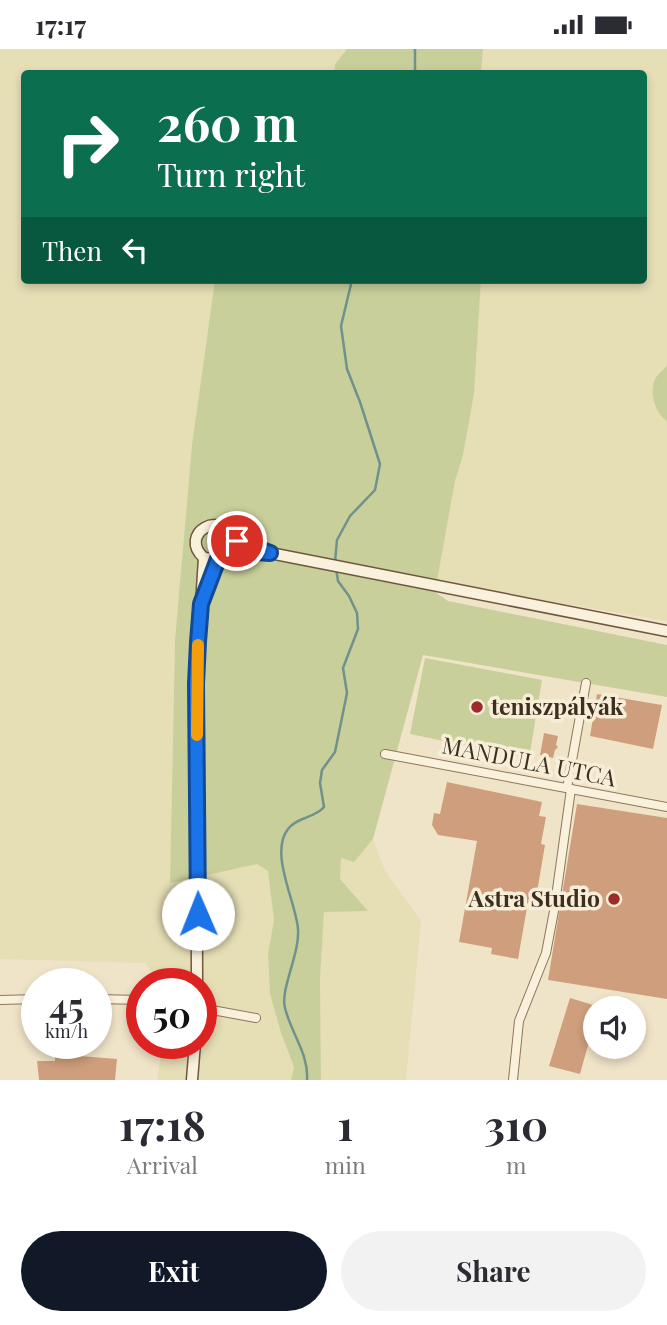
<!DOCTYPE html>
<html lang="en">
<head>
<meta charset="utf-8">
<style>
  :root { --surface:#fff; --page:#f2f2f3; --text:#2b2b33; --muted:#7c7c81; --accent:#111827 }
  body { margin:0; font-family:"Playfair Display",serif; background:var(--page); color:var(--text); height:100vh; display:flex; flex-direction:column; font-size:26px; white-space:nowrap }
  * { box-sizing:border-box; margin:0 }
  p { font-size:23px; color:var(--muted) }
  .icon { flex:none; width:38px; height:38px; fill:none; stroke:currentColor; stroke-width:2; stroke-linecap:round; stroke-linejoin:round }
  .map { position:relative; height:1031px; overflow:hidden }
  .panel { display:flex; flex-direction:column; background:var(--surface); flex:1 }
  .panel>* { flex:none }
  .guide { position:absolute; left:21px; top:21px; width:626px; height:214px; border-radius:7px; box-shadow:0 4px 10px #0003; background:#0b6e4f; color:#fff; overflow:hidden }
  .fabs { position:absolute; left:583px; top:947px; display:grid; gap:14px }
  .fabs a { display:grid; place-items:center; width:63px; height:63px; border-radius:50%; background:var(--surface); box-shadow:0 4px 10px #0003; font-size:35px }
  .speed { position:absolute; left:21px; top:919px; display:flex; gap:14px; font-size:35px; font-weight:700; text-align:center }
  .speed>* { display:grid; place-content:center; width:91px; height:91px; border-radius:50%; background:var(--surface); box-shadow:0 4px 10px #0003; line-height:1 }
  .speed small { font-size:18px; font-weight:400 }
  .speed .limit { border:10px solid #d22; background:#fff; color:#111 }
  .pin { position:absolute; display:grid; place-items:center; width:60px; height:60px; color:#fff; margin:-30px; border:4px solid #fff; border-radius:50%; box-shadow:0 2px 7px #0007 }
  .me { position:absolute; width:77px; margin:-38px; rotate:359deg; stroke-linejoin:round; filter:drop-shadow(0 0 5px #0008) }
  .turn { display:flex; align-items:center; gap:24px; height:147px; padding:0 21px; font-size:32px }
  .turn .icon { width:91px; height:91px; stroke-width:2.5 }
  .turn b { display:block; font-size:49px; line-height:60px }
  .then { display:flex; align-items:center; height:66px; padding:0 21px; background:#0003; gap:14px; font-size:26px }
  .eta { display:flex; justify-content:space-evenly; align-items:center; height:119px; text-align:center }
  .eta b { font-size:42px; font-weight:700; line-height:49px }
  .cta { display:flex; gap:14px; margin-top:auto; padding:14px 21px }
  .cta a { flex:1; height:80px; border-radius:42px; background:var(--accent); color:#fff; font-size:28px; font-weight:700; line-height:80px; text-align:center }
  .cta a+a { background:var(--page); color:var(--text) }
  .status { display:flex; justify-content:space-between; align-items:center; height:49px; padding:0 35px; background:var(--surface); direction:ltr }
  .status svg { height:19px; fill:currentColor }
  .map>svg:first-child { display:block }
</style>
</head>
<body>
<div class="status"><b>17:17</b><svg viewBox="0 0 49 12"><path d="M0 12V9h3v3zM5 12V6h3v6zM10 12V3h3v9zM15 12V0h3v12zM26 1h20v11H26zM47 4h2v5h-2z"/></svg></div>
<div class="map">
<svg width="667" height="1031" viewBox="0 0 667 1031">
  <rect width="100%" height="100%" fill="#f0e4c8"/>
  <g fill="#e6deb5">
    <path d="M0,0h347l-12,15 -1,9h-310v207h191l-23,165 -17,195 -5,242 87,-18 12,7 5,49 -6,34 2,40 11,39 13,34 -3,13h-134l6,-37h38v-60h-40l-16,-20 -145,-4z"/>
    <path d="M483,0h184v572l-220,-37 -12,8 20,-111 8,-26 11,-61 7,-114h163v-207h-163z"/>
    <path d="M373,790l12,32 36,50 -15,159h-85l-1,-100 4,-68 43,-2 -27,-31 1,-22 13,4z"/>
  </g>
  <g fill="#c9cf9b">
    <path d="M347,0h136l-2,24h-147l1,-9z"/>
    <path d="M215,231h266l-7,114 -11,61 -8,26 -20,111 13,9 219,44v52l-244,-42 -50,184 -19,23 -13,-4 -1,21 28,32 -44,1 -4,68 1,100h-30l3,-13 -13,-34 -11,-39 -2,-40 6,-34 -6,-49 -11,-7 -87,19 5,-243 17,-195z"/>
    <path d="M667,317v55c-12,-8 -18,-28 -12,-42 2,-4 9,-10 12,-13z"/>
    <path d="M425,609l117,22 -13,79 -119,-25z"/>
  </g>
  <g fill="none" stroke-linecap="round" stroke-linejoin="round">
    <g stroke="#6f938a" stroke-width="2.5">
      <path d="M415,0v24"/>
      <path d="M335,513l2,-22 13,-24 25,-26 5,-26 -20,-62 -13,-33 -6,-43 11,-46"/>
      <path d="M307,1031c2,-26 -16,-47 -22,-72 -5,-19 15,-54 13,-79 -2,-27 -29,-76 -10,-100 9,-12 27,-11 36,-22l-4,-24 2,-13 13,-18 12,-59 -4,-25 15,-39 -1,-16 -8,-17 -11,-15 -2,-13"/>
    </g>
  </g>
  <g fill="#cf9f7d">
    <path d="M597,645l65,11 -9,44 -63,-13z"/>
    <path d="M544,684l14,3 -2,9 2,2 -3,3 -2,8 -13,-3z"/>
    <path d="M447,733l95,20 -3,14 7,1 -5,27 4,1 -10,59 -7,-2 -10,57 -27,-5 1,-6 -33,-6 18,-101 -39,-6 -6,-10 2,-12 6,1z"/>
    <path d="M577,755l90,14v181l-119,-19z"/>
    <path d="M570,949l30,9 -5,1v12l-15,54 -31,-8z"/>
    <path d="M55,1005l62,5 -2,21h-76l-2,-19h18z"/>
  </g>
  <g fill="none" stroke-linecap="round" stroke-linejoin="round">
    <defs>
      <g id="street">
        <path d="M385,705l282,53"/>
        <path d="M567,739l19,-105"/>
        <path d="M96,950l46,1"/>
        <path d="M0,951l37,-1"/>
        <path d="M201,959l55,10"/>
        <path d="M513,1031l6,-59 27,-68 8,-42 17,-122"/>
      </g>
      <g id="secondary">
        <path d="M229,501l41,3 397,78"/>
        <path d="M206,542l12,-32 9,-6 4,-11c-7,-35 -54,-8 -27,16l14,1"/>
        <path d="M197,934l-1,-300 8,-125"/>
        <path d="M192,1031l3,-37"/>
      </g>
    </defs>
    <use href="#street" stroke="#8d765c" stroke-width="10"/>
    <use href="#secondary" stroke="#6f573f" stroke-width="13"/>
    <use href="#street" stroke="#faf1dc" stroke-width="8"/>
    <use href="#secondary" stroke="#faf1dc" stroke-width="10"/>
  </g>
  <g fill="none" stroke-linecap="round" stroke-linejoin="round">
    <defs>
      <path id="route" d="M198,865l-2,-230 2,-42 3,-38 17,-45 11,-9 41,3 -33,-12"/>
    </defs>
    <use href="#route" stroke="#114b97" stroke-width="18"/>
    <use href="#route" stroke="#1a73e8" stroke-width="12"/>
    <path stroke="#f59e0b" stroke-width="12" d="M197,686l1,-90"/>
  </g>
  <g fill="#9e2a2b" stroke="#f7eed8" stroke-width="2.5">
    <circle cx="477" cy="658" r="7"/>
    <circle cx="614" cy="850" r="7"/>
  </g>
  <g text-anchor="middle" stroke-width="7" stroke-linejoin="round" paint-order="stroke">
    <g font-size="23" font-weight="bold" fill="#3d2e20" stroke="#f7eed8" text-anchor="start">
      <text x="491" y="666">teniszpályák</text>
      <text x="600" y="858" text-anchor="end">Astra Studio</text>
    </g>
    <g font-size="23" fill="#3d2e20" stroke="#f7eed8">
      <text transform="translate(529 713) rotate(11)" y="8">MANDULA UTCA</text>
    </g>
  </g>
</svg>
<div class="fabs">
<a><svg class="icon" aria-label="sound" viewBox="0 0 24 24"><path d="M4 9h4l5-4v14l-5-4H4zM17 9q2 3 0 6"/></svg></a>
</div>
<div class="speed"><div>45<small>km/h</small></div><div class="limit">50</div></div>
<div class="pin" style="left:237px;top:492px;background:#d93025"><svg class="icon" aria-label="arrive" viewBox="0 0 24 24"><path d="M6 21V4h12l-3 4 3 4H6"/></svg></div>
<svg class="me" style="left:198px;top:865px" viewBox="-20 -20 40 40"><circle r="19" fill="#fff"/><path d="M0-13L10 11 0 6-10 11z" fill="#1a73e8"/></svg>
<div class="guide">
<div class="turn"><svg class="icon" aria-label="right" viewBox="0 0 24 24"><path d="M7 20v-9h11M14 6l5 5-5 5"/></svg><div><b>260 m</b>Turn right</div></div>
<div class="then">Then<svg class="icon" aria-label="left" viewBox="0 0 24 24"><path d="M17 20v-9H6M10 6l-5 5 5 5"/></svg></div>
</div>
</div>
<section class="panel">
<div class="eta">
<div><b>17:18</b><p>Arrival</p></div>
<div><b>1</b><p>min</p></div>
<div><b>310</b><p>m</p></div>
</div>
<div class="cta"><a>Exit</a><a>Share</a></div>
</section>
</body>
</html>
